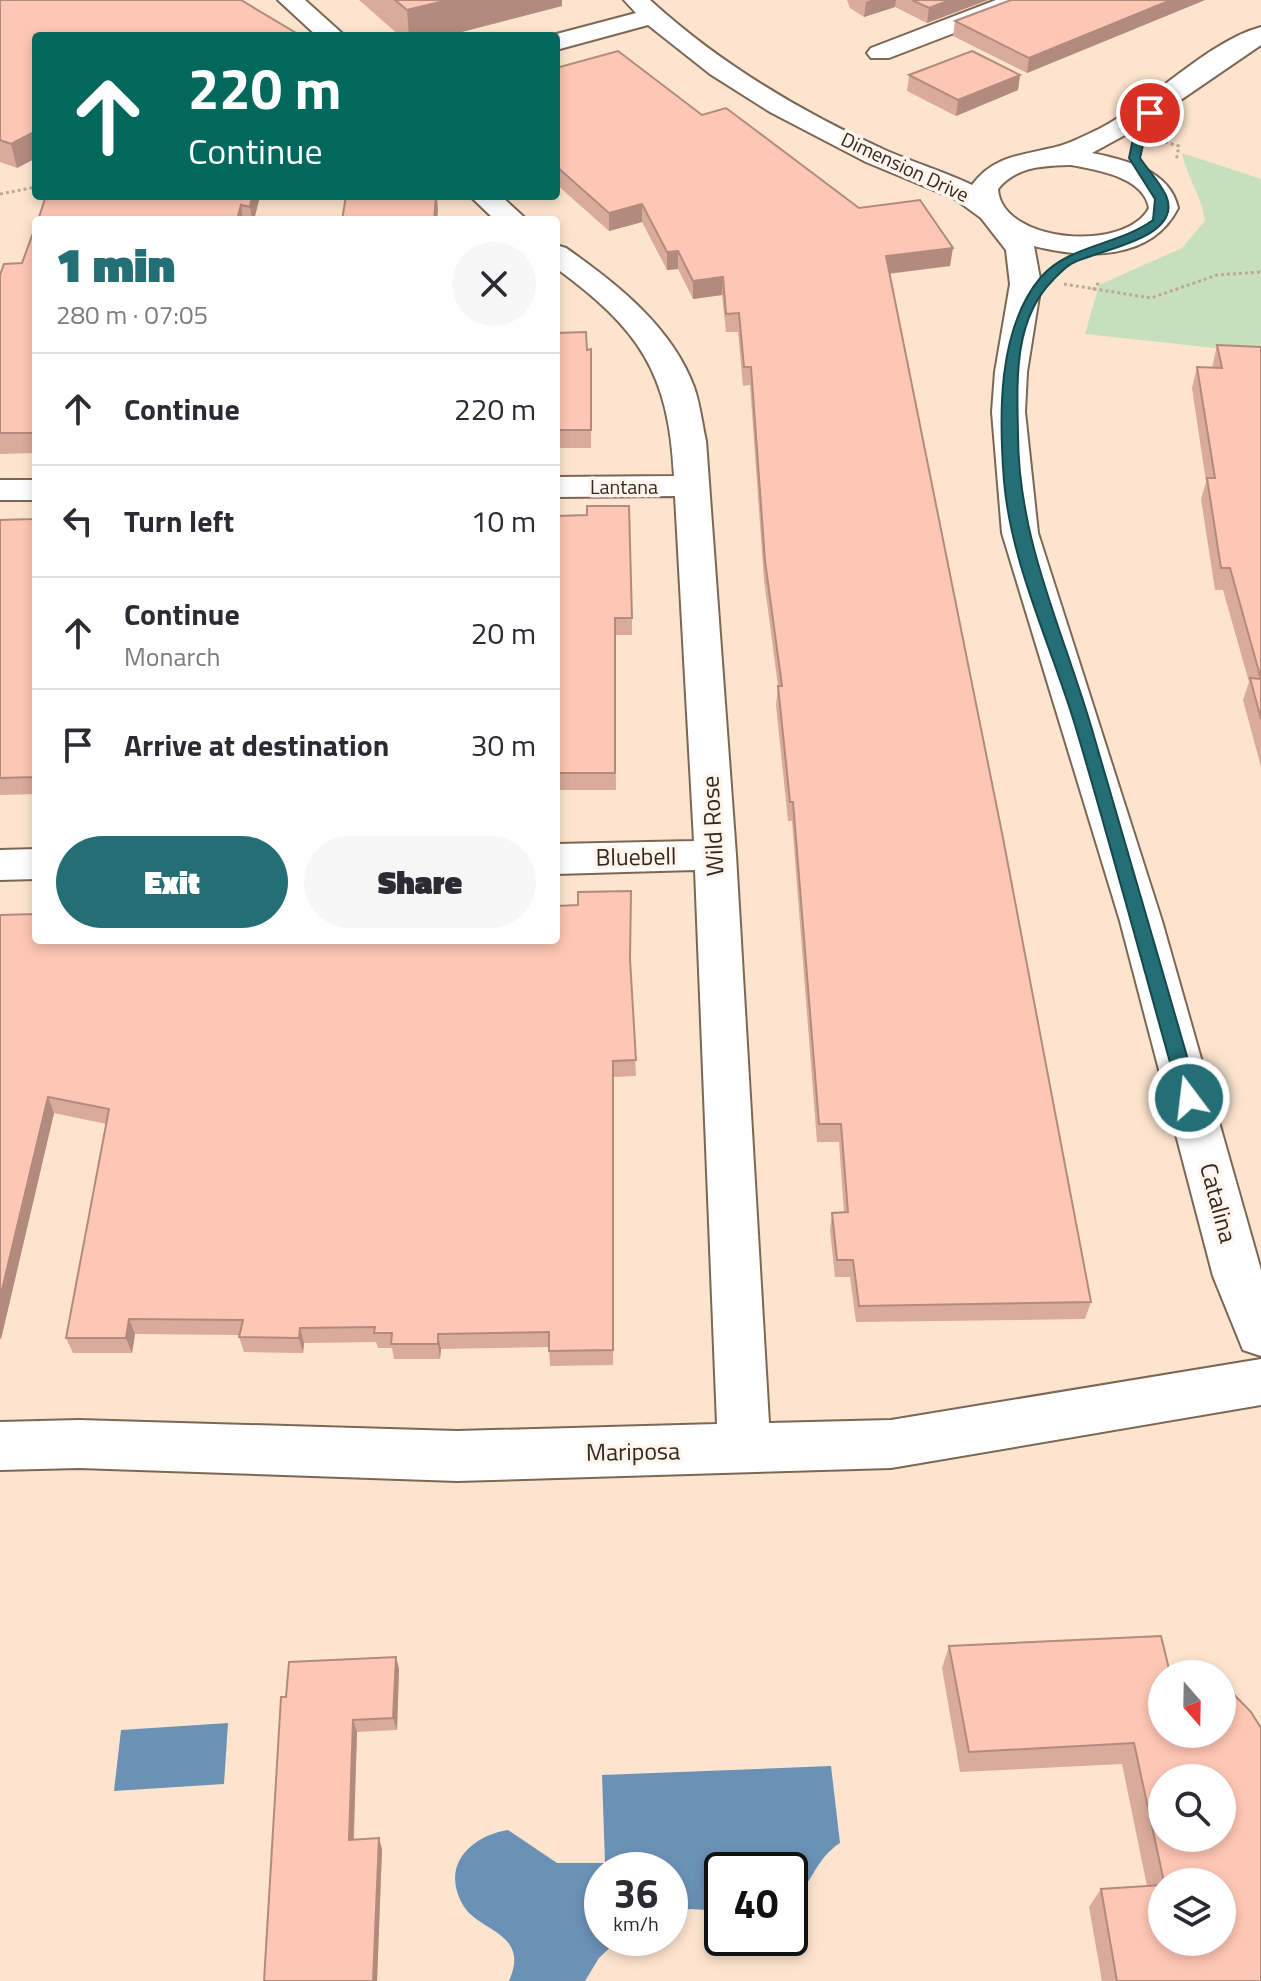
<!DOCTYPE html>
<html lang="en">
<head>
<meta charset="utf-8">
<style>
  :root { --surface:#fff; --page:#f7f7f7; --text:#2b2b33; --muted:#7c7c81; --line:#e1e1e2; --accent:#246e75 }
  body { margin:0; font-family:"Titillium Web",sans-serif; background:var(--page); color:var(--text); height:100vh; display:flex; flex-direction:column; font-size:30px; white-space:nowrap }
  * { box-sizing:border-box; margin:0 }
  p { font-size:26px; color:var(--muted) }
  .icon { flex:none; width:44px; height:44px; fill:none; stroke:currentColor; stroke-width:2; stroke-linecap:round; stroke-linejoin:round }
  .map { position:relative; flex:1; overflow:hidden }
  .sheet { position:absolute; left:32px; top:216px; width:528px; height:728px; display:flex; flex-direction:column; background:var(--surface); border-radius:8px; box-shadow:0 4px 12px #0003 }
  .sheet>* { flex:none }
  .banner { position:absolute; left:32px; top:32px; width:528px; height:168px; border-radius:8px; box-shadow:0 4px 12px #0003; background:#00695c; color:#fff; overflow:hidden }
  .needle { width:52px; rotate:160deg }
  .fabs { position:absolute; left:1148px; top:1660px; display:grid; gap:16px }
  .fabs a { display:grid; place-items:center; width:88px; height:88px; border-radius:50%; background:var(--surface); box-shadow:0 4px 12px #0003; font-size:40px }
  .speed { position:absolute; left:584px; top:1852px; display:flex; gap:16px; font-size:40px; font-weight:700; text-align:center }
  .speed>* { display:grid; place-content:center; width:104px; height:104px; border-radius:50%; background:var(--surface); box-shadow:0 4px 12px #0003; line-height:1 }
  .speed small { font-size:20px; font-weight:400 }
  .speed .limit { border:4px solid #111; border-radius:12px; background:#fff; color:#111 }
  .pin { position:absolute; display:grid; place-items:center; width:68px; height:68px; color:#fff; margin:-34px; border:4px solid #fff; border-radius:50%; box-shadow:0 2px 8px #0007 }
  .me { position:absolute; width:88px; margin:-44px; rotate:345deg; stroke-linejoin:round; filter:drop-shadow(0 0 6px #0008) }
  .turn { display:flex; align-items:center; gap:28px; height:168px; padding:0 24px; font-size:36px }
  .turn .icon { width:104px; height:104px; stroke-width:2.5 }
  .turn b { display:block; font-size:56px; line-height:68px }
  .round { display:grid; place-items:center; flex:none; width:84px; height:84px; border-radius:42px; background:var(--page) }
  .summary { display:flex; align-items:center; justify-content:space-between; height:136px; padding:0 24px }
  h1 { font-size:48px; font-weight:800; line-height:60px; color:var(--accent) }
  .primary-button { display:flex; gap:16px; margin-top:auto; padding:16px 24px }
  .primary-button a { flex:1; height:92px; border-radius:48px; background:var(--accent); color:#fff; font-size:32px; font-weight:800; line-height:92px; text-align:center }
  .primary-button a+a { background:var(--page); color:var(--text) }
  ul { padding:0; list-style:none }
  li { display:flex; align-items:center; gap:24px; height:112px; padding:0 24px; border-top:2px solid var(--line) }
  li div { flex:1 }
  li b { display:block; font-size:30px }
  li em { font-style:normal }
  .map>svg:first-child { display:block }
</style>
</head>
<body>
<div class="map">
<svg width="1261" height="1981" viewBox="0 0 1261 1981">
  <rect width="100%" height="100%" fill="#fde4cf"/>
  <path fill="#c8dfbd" d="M1182,153l79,26v174l-176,-19 14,-49 83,-37 23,-27c-3,-25 -18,-43 -23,-68z"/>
  <g fill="#6b92b6">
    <path d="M228,1723l-4,61 -110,7 7,-61z"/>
    <path d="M831,1766l9,77c-25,16 -28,42 -50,61v-34h-68v41l-32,-2 -20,4v-43h-68v68h18l-21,20 -14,23h-76c22,-49 -31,-49 -46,-76 -23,-40 8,-69 45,-75l49,33h48l-3,-88z"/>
  </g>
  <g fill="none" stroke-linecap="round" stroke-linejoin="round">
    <defs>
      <g id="minor">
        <path d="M278,0h27l40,36h-28z"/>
        <path d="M624,0h26c70,64 151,112 237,151 28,12 58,21 85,34 20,-27 44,-29 75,-36 18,-3 35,-12 52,-20 51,-26 109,-88 162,-102v18l-114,78 -55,30c33,7 78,17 86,55 -27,53 -93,51 -144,38l7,38 -14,88 -2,40 13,121 124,388 99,349v86l-18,-6 -30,-74 -93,-355 -118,-388 -10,-121 3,-40 15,-88 -4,-34 -25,-32 -26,-19 -89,-37 -96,-50 -60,-38 -62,-49 -92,25v-14h-7l87,-23zM1071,165c26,5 73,12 78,43 -23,45 -148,35 -151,-19 18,-23 46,-23 73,-24z"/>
        <path d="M996,0h34l-3,5 -138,53h-18l-4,-5 4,-5z"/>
        <path d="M470,196h31l26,24h-32z"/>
        <path d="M556,245l10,3c50,35 106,79 128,139 6,17 8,36 12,54l30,414 33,568 122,-3 370,-61v46l-370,63 -434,13 -378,-13 -79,2v-48l79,-2 378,11 260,-7 -22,-554 -139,4v-30l138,-3 -19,-345 -119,1v-20l118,-1c-5,-104 -35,-147 -118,-208z"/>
        <rect x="0" y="480" width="36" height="20"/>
        <path d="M36,849v30l-36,1v-30z"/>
      </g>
    </defs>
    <use href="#minor" stroke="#7c6754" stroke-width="4"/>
    <g stroke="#bca897" stroke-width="3" stroke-dasharray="3 3" stroke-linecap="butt">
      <path d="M1165,142l14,4 -3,15"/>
      <path d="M0,194l36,-7"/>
      <path d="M1064,284l87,14 66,-23 44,-3"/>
      <path d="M1093,290l7,-9"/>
    </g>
    <use href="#minor" fill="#fff" fill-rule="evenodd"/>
  </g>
  <g fill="#daaa9b" fill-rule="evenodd">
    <path d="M0,0l296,33v3h-260v122l-19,10 -17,-6z"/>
    <path d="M359,0h203v6l-116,30h-46z"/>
    <path d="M847,0h141l-61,23 -32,-16 -31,10 -14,-9z"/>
    <path d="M1205,0l-178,73 -74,-37 2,-15z"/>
    <path d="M556,68l146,47 157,93 91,58 -61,8 202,1028 -6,17 -229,3 -6,-45h-15l-5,-47 2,-17 12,-1 -5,-70h-22l-25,-321h-4l-12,-116 2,-19 -14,-106 -14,-195 -7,1 -5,-54h-12l-4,-37 -29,4 -15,-30 -11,1 -25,-48 -33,9 -53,-47z"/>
    <path d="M909,75h111l-2,15 -62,26 -49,-25z"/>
    <path d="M46,196h214l-6,24h-216z"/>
    <path d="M36,225v228l-36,1v-179l22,-12z"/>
    <path d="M556,333l31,17 4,-1v99h-35z"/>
    <path d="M1217,345l44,2v420l-18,-67 6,-18 -26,-92h-8l-14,-91 5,-17 -14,-94 5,-21 15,1z"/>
    <path d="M36,512v282l-36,1v-275l33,-1z"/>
    <path d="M556,516l76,102v17h-17l1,155h-60z"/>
    <path d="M0,915l630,48 6,113 -23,1v288l-63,1 -1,-19 -108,2 -1,10h-46l-2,-11h-14l-2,-6 -72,1 -1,10 -59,-1 -5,-15 1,-2 -105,-1 -3,19h-59l-7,-15 40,-214 -52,-11 -53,226h-1z"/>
    <path d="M949,1646l220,23 92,312h-159l-13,-74 12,-18 46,-3 -25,-122 -162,8 -18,-104zM1162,1882h60l-60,60z"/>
    <path d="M396,1657l3,12 -2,61 -40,2 -3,108 28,9 -5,132 -91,-284z"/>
  </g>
  <g fill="#b28b7e">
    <path d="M448,0h114v6l-116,30h-37l-2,-26z"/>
    <path d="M871,0h25l-1,7 -31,10 2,-15z"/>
    <path d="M950,0h38l-61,23 2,-15z"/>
    <path d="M1171,0h34l-178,73 2,-15z"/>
    <path d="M1020,75l-2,15 -62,26 2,-16z"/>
    <path d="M36,131v27l-19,10 -6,-24z"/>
    <path d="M252,196h8l-6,24h-2l-2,-13z"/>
    <path d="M437,196l1,15 -1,9h-3z"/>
    <path d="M642,204v18l-33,9v-18z"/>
    <path d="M241,205l2,15h-6z"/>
    <path d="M953,248l-3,18 -66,8 2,-18z"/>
    <path d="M678,251v18l-11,1v-18z"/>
    <path d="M723,277l-1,18 -29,4v-18z"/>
    <path d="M48,1097l6,16 -53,226 -1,-3v-38z"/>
    <path d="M129,1319l6,15 -3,19 -6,-15z"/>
    <path d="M300,1328l4,15 -1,10 -4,-15z"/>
    <path d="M438,1334l3,15 -1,10 -2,-15z"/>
    <path d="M396,1657l3,12 -2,61 -4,-12z"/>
    <path d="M353,1720l4,12 -4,118 -4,-10z"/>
    <path d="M379,1838l3,11 -5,132h-4z"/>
  </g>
  <g fill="#fec6b4" stroke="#b28b7e" stroke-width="2" fill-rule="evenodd">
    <path d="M0,0h241l55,33 -11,3h-249v95l-25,13 -11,-4z"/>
    <path d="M395,0h53l-41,10z"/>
    <path d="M912,0h38l-21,8z"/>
    <path d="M1011,0h160l-142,58 -74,-37z"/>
    <path d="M618,51l84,64 24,-7 133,100 61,-8 33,48 -67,8 117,582 88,464 -232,4 -6,-46h-16l-5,-47 16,-1 -7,-88h-22l-26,-322h-3l-12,-116h4l-17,-125 -14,-194h-7l-5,-54 -13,1 -3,-37 -30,4 -15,-30 -11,1 -25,-48 -33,9 -53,-47v-98z"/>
    <path d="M972,51l48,24 -62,25 -49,-25z"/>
    <path d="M46,196h206l-2,11 -9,-2 -4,15h-199z"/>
    <path d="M346,196h90l-2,24h-92z"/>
    <path d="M36,225v208h-36v-158l4,-11 18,-1z"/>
    <path d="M586,332l1,18 4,-1v81h-35v-97z"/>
    <path d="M1217,345l44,2v372l-11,-41 11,1 -31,-111h-9l-14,-90h8l-18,-111 25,1z"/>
    <path d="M587,506h42l3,112h-17v155h-59v-257l31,-1z"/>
    <path d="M35,512l1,265 -36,1v-258l33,-1z"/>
    <path d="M631,891l-1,68 6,101 -23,1v289l-64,1v-19l-111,2v10h-47l1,-11h-18l1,-6 -75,1 -1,10 -60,-1 4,-17 -114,-1 -3,19h-60l43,-229 -61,-12 -48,201v-383l36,-1v26h520v-34l22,-1v-13z"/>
    <path d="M1161,1636l8,33 39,-1 7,6h-53v60h60v-52l29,30 10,16v253h-144l-16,-92 61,-4v57h60v-60h-58l-30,-139 -165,9 -20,-106zM1162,1778h60v60h-60z"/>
    <path d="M396,1657l-3,61 -40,2 -4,120 30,-2 -6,143h-109l17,-284h5l3,-35z"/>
  </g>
  <path fill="#246e75" stroke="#17484c" stroke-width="2" d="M1146,111l10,2 -8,11 -8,34c8,12 22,27 27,40 14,42 -72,52 -96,66 -6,3 -13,11 -18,16 -40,40 -36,102 -35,154 0,105 44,194 73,292 37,124 72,248 108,372l-10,8 -9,-8c-35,-124 -68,-249 -105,-373 -24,-80 -64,-161 -71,-244 -5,-65 -7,-152 37,-204 28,-32 78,-32 112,-57l2,-21 -26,-41 7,-34z"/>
  <g text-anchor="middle" stroke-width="7" stroke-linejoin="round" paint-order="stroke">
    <g font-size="20" fill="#332a22" stroke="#fff5ec">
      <text transform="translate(905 167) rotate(25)" y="7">Dimension Drive</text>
      <text x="624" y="494">Lantana</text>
    </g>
    <g font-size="24" fill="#332a22" stroke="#fff5ec">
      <text transform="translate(713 826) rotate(-93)" y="8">Wild Rose</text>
      <text transform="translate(636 857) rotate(-1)" y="8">Bluebell</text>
      <text transform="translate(1218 1203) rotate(75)" y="8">Catalina</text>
      <text transform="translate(633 1452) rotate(-1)" y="8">Mariposa</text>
    </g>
  </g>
</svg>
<div class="fabs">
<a><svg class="needle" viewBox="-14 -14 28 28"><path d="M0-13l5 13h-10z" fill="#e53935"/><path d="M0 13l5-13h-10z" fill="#7c7c81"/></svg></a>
<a><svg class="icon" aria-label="search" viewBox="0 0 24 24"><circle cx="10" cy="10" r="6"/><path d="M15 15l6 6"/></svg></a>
<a><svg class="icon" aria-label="layers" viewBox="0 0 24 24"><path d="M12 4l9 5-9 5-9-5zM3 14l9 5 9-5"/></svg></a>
</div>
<div class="speed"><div>36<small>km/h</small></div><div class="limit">40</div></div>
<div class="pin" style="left:1150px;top:113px;background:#d93025"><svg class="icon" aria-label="arrive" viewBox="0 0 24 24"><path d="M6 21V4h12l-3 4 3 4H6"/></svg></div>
<svg class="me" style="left:1189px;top:1098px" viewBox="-20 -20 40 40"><circle r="17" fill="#246e75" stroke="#fff" stroke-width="3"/><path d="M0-11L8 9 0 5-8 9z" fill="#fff"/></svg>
<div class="banner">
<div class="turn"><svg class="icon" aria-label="ahead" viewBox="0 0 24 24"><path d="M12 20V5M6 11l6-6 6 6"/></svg><div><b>220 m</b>Continue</div></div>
</div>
<section class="sheet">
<div class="summary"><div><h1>1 min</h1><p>280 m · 07:05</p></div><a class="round"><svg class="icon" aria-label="close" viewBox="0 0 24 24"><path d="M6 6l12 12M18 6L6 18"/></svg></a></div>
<ul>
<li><svg class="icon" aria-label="ahead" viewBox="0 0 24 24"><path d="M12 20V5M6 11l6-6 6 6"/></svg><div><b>Continue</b></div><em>220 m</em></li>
<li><svg class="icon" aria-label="left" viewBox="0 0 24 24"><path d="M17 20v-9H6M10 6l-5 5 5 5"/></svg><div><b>Turn left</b></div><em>10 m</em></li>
<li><svg class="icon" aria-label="ahead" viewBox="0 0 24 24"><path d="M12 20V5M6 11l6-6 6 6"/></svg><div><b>Continue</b><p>Monarch</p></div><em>20 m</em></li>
<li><svg class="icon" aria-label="arrive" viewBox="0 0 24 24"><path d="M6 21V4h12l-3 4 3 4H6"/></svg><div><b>Arrive at destination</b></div><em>30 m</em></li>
</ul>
<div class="primary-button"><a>Exit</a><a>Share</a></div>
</section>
</div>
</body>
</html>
